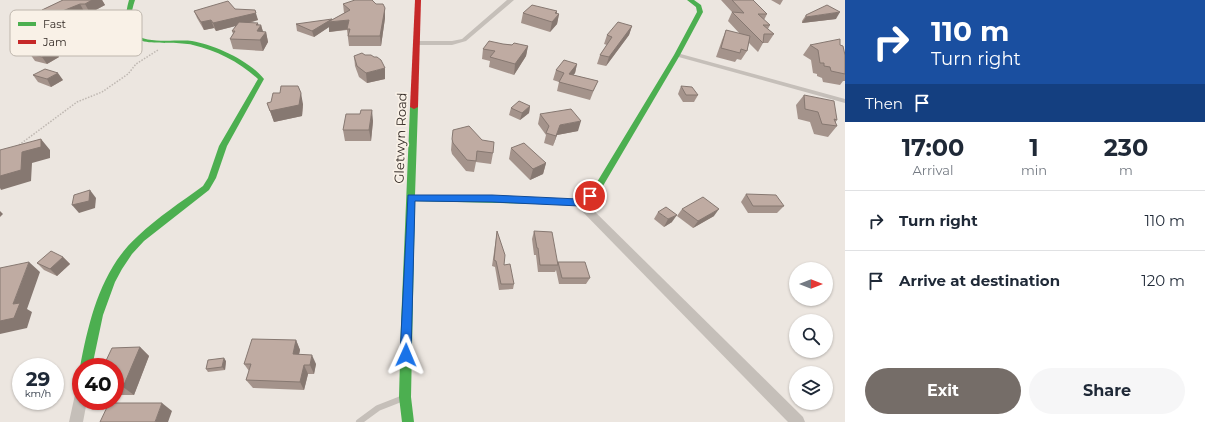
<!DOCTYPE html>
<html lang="en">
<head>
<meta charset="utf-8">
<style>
  :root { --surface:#fff; --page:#f6f6f7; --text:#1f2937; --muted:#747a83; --line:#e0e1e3; --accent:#756d68 }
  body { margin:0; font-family:Montserrat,sans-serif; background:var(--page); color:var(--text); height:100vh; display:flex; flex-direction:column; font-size:15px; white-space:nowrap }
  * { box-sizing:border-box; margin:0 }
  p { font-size:13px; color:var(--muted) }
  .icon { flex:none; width:22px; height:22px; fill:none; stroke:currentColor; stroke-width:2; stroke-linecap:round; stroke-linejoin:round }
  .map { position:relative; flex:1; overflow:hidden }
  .side { display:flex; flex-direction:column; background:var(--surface); width:360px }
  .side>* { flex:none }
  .top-card { background:#1a4fa0; color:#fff; overflow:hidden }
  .needle { width:26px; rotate:90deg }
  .buttons { position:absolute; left:789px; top:262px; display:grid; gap:8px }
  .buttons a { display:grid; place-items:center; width:44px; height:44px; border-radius:50%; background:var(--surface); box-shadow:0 1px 3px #0004; font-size:20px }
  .speed { position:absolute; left:12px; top:358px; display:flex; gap:8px; font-size:20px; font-weight:700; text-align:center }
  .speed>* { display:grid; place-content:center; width:52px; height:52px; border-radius:50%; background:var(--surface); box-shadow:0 1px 3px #0004; line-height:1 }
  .speed small { font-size:10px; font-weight:400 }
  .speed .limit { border:6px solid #d22; background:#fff; color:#111 }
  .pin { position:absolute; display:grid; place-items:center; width:34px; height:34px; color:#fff; margin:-17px; border:2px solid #fff; border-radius:50%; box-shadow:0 1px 4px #0007 }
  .me { position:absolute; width:44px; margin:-22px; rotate:1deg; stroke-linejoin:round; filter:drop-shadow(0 0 3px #0008) }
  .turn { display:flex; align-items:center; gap:14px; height:84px; padding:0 20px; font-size:18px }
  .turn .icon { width:52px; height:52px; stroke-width:2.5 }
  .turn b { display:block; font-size:28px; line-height:34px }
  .then { display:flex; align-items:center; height:38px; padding:0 20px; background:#0003; gap:8px; font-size:15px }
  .eta { display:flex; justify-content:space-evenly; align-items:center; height:68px; text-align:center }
  .eta b { font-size:24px; font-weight:700; line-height:28px }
  .primary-button { display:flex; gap:8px; margin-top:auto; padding:8px 20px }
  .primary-button a { flex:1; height:46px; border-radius:24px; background:var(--accent); color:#fff; font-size:16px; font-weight:700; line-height:46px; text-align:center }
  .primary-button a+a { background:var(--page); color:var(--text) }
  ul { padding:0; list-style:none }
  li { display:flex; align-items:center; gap:12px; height:60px; padding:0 20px; border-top:1px solid var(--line) }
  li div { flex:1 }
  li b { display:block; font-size:15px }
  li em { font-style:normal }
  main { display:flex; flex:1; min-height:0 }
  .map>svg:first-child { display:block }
</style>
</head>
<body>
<main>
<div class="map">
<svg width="845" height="422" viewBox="0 0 845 422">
  <rect width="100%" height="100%" fill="#ece6e0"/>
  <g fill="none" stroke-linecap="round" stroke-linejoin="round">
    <path stroke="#beb7b1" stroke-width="1.5" stroke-dasharray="1.5 1.5" stroke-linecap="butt" d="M19,145l58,-43 25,-10 26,-18 8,-10 22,-14"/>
    <path stroke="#c5bfb9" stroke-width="6" d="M359,422l19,-14 23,-9"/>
    <g fill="#c5bfb9" fill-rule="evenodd">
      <path d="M507,0h7l-48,41 -14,4h-35l-3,-2 3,-2h35l10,-2z"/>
      <path d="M677,53l168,46v4l-170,-47v-2z"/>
      <path d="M580,199l3,1 220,217 2,5h-17l-211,-216 -2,-3 2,-3z"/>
      <path d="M81,388v13h6l-4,21h-14l7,-32z"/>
    </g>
    <g fill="#4caf50" fill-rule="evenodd">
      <path d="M129,0h6c-3,9 -7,24 0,33 10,12 42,6 57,8 23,4 58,20 72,38l-37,67 -11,32 -7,12 -65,51 -12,13 -10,15 -7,13 -12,33 -11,52h-11v2l-1,-2c9,-47 21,-98 58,-131 20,-19 43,-34 65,-50l5,-8 11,-32 39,-67c-17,-16 -42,-29 -65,-34 -32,-7 -80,12 -64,-45z"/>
      <path d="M687,0h7l7,5 2,7 -23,43 -80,136 -17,14 -168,-4 -4,196 3,25h-12l-3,-25 2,-73 9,-217 4,-2 4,2 -3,88 77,1 86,4 16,-13 80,-132 23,-43 -1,-5z"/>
    </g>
    <path fill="#c62828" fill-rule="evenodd" d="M415,0h6l-3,107 -4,2 -4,-2z"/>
  </g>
  <g fill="#a4938b">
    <path d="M63,0h39l3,5 -15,8h-5l-24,11 -13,-4 -6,-10z"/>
    <path d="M721,0h32l14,14 -3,6 6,5 -2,4 6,5 -6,9h-5l-5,9 -9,-9 -2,8 -6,9 -4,-1 -2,3 -19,-5 6,-17 4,-10 14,4 -12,-13 4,-9z"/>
    <path d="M771,0h12l-3,5z"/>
    <path d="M343,4h33l9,4v10l-4,28h-32l-2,-16 -18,2v-5l-15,10 -17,-6 -1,-7 36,-4 12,-7z"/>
    <path d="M235,9l22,9 1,2 -9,3 12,2 2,7h3l2,10 -5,9 -30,-2 -3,-10 3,-5 -1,-3 4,-5 -20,5 -2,-3 -10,2 -7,-12 -3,-7z"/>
    <path d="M557,11v3h2l-2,10 -7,8 -29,-9 2,-10z"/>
    <path d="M806,15l30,4 -34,4v-2z"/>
    <path d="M632,26l-3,9 -23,31 -9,-2 3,-9 7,-10 -3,-1 3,-9z"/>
    <path d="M503,44l25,2 -2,10 -12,19 -25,-8 1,-6 -8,-2 1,-10z"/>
    <path d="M810,45h30l5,10v26h-2l-3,4 -17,-3 -1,-4 -5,-2v-2l-4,-1 -2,-13 -8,-5z"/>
    <path d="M54,50l5,7 -12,7 -12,-3 -5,-7z"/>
    <path d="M354,56l31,23 -18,4 -8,-6 -4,-11z"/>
    <path d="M577,64l-2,9 -2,2 25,6 -4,9 -4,10 -33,-9 2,-9 -6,-2 3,-10z"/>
    <path d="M33,75l30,5 -12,7 -13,-5z"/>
    <path d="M681,86l17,9 -4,7h-11l-5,-8z"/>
    <path d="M804,95l33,25 -2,3 2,3 -9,11 -14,-3 -4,-12 -12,-3 -2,-14z"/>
    <path d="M267,103l36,1 -1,12 -28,6z"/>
    <path d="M530,106l-1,7 -9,7 -11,-5 2,-7z"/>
    <path d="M540,114l38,17 -21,4 -4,11 -9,-3 2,-8 -8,-11z"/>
    <path d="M373,121l-2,20h-26l-2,-11z"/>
    <path d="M452,139l41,14 -2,11 -15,-2 -2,10 -8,-1 -14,-17 -1,-4z"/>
    <path d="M511,148l35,15 -3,11 -13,6 -21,-21z"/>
    <path d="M746,194l38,12 -7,7h-29l-7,-11z"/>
    <path d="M682,209l32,7 -21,12 -16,-12z"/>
    <path d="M658,212l14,10 -8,5 -10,-8z"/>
    <path d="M497,231l7,34 10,19 -1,5 -14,1 -4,-23 -3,-1z"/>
    <path d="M534,231l23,33 1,-2 32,16 -4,6h-27l-3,-14 -1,2h-17l-2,-17h-2l-2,-16z"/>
    <path d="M63,257l7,7 -13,12 -13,-6 -7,-7z"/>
    <path d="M296,340l4,10 -1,4 17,10 -2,10h-6l-4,16 -51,-2 -7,-8 3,-9 -5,-7z"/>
    <path d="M140,347l9,9 -15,39h-19v-28z"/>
    <path d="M226,361l-1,9 -17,2 -2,-3z"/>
  </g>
  <g fill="#867871">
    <path d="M92,0h10l3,5 -15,8 -5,-9z"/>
    <path d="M80,4l5,9 -24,11 -6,-10z"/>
    <path d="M385,8v10l-4,28 -1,-10z"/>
    <path d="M255,10l3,10 -42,11 -3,-8z"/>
    <path d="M557,11l-1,7 3,-4 -2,10 -7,8 2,-10 3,-9z"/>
    <path d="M840,12l-4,7 -34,4 4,-6z"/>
    <path d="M332,19v3l17,-2 1,9 -21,3v-5l-15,10 -2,-6z"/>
    <path d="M211,20l3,8 -10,2 -3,-8z"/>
    <path d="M258,23l1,5 2,-3 3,10 2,-3 2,10 -5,9 -3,-11 -4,-15z"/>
    <path d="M632,26l-3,9 -23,31 3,-9z"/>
    <path d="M528,46l-2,10 -12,19 1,-11z"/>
    <path d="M54,50l5,7 -12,7 -5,-7z"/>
    <path d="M577,64l-2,9 -8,10 2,-9z"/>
    <path d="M385,68v11l-18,4 -1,-10z"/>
    <path d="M58,73l5,7 -12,7 -4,-8z"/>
    <path d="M301,93l2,11 -1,12 -28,6 -4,-11z"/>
    <path d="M530,106l-1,7 -9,7 2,-7z"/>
    <path d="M372,110l1,11 -2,20 -2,-11z"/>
    <path d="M581,121l-3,10 -21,4 -4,11 3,-10 4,-11z"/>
    <path d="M41,139l9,11v8l-18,5 -1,18 -30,9 -1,-2v-12l22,-24z"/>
    <path d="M546,163l-3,11 -13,6 3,-11z"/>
    <path d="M90,190l6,8 -1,10 -16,5 -7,-8z"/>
    <path d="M719,209l-5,7 -21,12 5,-7z"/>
    <path d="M0,211l3,3 -3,3z"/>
    <path d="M677,215l-5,7 -8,5 4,-8z"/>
    <path d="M63,257l7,7 -13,12 -7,-7z"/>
    <path d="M29,262l11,10 -13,37 5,3 -5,16 -27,6v-13l13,-17z"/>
    <path d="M296,340l4,10 -3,13 -4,-9z"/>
    <path d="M140,347l9,9 -15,39 -11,-8z"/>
    <path d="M312,355l4,9 -2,10 -4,-9z"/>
    <path d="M224,358l2,3 -1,9 -3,-3z"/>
    <path d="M304,365l4,9 -4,16 -4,-8z"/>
    <path d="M162,403l10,8 -4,11h-13z"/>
  </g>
  <g fill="#bfaba2" stroke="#867871">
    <path d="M63,0h29l-7,4h-5l-25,10 -13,-4z"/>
    <path d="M355,0h17l4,4h7l2,4 -5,28h-32l2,-7h-3l2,-9 -21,2 22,-12 -7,-6z"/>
    <path d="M732,0h21l14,14h-9l12,11h-7l11,9h-10l-1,9 -31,-31 12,1z"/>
    <path d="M228,1l7,8 20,1 1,3 -43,10 -2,-3 -10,2 -7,-11z"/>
    <path d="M532,5l25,6 -2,2 4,1 -7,8 -29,-9z"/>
    <path d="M827,5l13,7 -34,5v-2z"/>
    <path d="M332,19l-20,12 -16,-7z"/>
    <path d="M239,22l19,1 -2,2h5l-4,6 9,1 -6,8 -30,-1 5,-8h-3z"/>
    <path d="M618,22l14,4 -23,31 -9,-2 12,-18 -5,-2z"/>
    <path d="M726,30l24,6 -3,15 -6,-2 -1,4 -19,-5z"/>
    <path d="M840,39v6l3,1 2,9v19l-14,-3 -1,-4 -6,-1v-3h-4l-2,-13 -8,-5z"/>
    <path d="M489,41l14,3 9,1 2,-2 14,3 -13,18 -25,-7 5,-6 -12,-2z"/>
    <path d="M43,47l11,3 -12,7 -12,-3z"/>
    <path d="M362,53l3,2h6l3,2h3l4,3 4,8 -19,5 -9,-7 -3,-10z"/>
    <path d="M564,60l13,4 -8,10 29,7 -5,10 -34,-9 5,-9 -8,-3z"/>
    <path d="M45,69l13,4 -11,6 -14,-4z"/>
    <path d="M281,86h17l3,7 -2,12 -29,6 -3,-8 4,-1 2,-9h7z"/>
    <path d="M681,86l11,1 6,8h-12z"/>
    <path d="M804,95l30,6 3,19 -3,-1 3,7 -15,-2 -4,-12 -13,-3z"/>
    <path d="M519,101l11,5 -8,7 -11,-5z"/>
    <path d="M571,109l10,12 -21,4 -4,11 -10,-3 3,-7 -9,-12z"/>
    <path d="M361,110h11l-3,20h-26l3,-16h14z"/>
    <path d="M469,126l13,14 12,2 -1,11 -16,-2 -1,10 -9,-1 -14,-17 -1,-4 1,-9z"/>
    <path d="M41,139v8l-19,5 -1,18 -21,6v-26z"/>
    <path d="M524,143l22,20 -13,6 -22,-21z"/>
    <path d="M90,190l-1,11 -17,4 2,-10z"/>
    <path d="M746,194l30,1 8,11h-31z"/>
    <path d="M703,197l16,12 -21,12 -16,-12z"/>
    <path d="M666,207l11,8 -9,4 -10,-7z"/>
    <path d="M497,231l8,24 -1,10 6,-1 4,20h-13l-5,-23 -2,-1z"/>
    <path d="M534,231l18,1 6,33h-18l-2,-17h-1z"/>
    <path d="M51,251l12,6 -13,12 -13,-6z"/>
    <path d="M29,262l-16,42 7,-1 -6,15 -14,3v-53z"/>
    <path d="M558,262h27l5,16h-28z"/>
    <path d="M252,339l44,1 -3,14 19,1 -2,10h-6l-4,17 -54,-2 5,-16h-7z"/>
    <path d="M140,347l-17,40h-8v-20h-12l9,-19z"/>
    <path d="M224,358l-2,9 -16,2 2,-9z"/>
    <path d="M109,403h53l-7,19h-55z"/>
  </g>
  <path fill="#1a73e8" stroke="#114b97" d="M590,193l5,3 -1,2 -14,8 -88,-4 -77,-1 -4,154 -1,4 -4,2 -5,-2 -1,-4 8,-160h84l86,4z"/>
  <g text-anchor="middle" stroke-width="3.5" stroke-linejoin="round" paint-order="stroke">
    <g font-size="13" fill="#352c27" stroke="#f9f1e7">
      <text transform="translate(400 138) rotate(-88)" y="5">Gletwyn Road</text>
    </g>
  </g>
  <rect x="10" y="10" width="132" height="46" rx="6" fill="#f9f1e7" stroke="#beb6ad" stroke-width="1"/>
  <rect x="18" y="22" width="18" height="4" fill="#4caf50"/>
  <rect x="18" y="40" width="18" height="4" fill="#c62828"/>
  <g font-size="11" fill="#352c27">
    <text x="43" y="28">Fast</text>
    <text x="43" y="46">Jam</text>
  </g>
</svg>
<div class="buttons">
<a><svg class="needle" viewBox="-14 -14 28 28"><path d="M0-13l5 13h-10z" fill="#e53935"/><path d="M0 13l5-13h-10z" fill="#747a83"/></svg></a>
<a><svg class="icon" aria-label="search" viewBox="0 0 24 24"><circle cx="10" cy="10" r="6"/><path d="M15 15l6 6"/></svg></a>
<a><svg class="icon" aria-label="layers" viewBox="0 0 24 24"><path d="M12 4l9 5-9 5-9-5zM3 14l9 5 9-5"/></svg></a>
</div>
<div class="speed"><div>29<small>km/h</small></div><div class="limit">40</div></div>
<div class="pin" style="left:590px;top:196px;background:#d93025"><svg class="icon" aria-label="arrive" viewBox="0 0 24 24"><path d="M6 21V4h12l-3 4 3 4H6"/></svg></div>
<svg class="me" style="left:406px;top:355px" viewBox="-20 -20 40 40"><path d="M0-17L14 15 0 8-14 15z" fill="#1a73e8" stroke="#fff" stroke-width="4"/></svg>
</div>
<section class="side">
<div class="top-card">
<div class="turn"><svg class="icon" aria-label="right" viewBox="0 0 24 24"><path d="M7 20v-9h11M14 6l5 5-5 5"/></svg><div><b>110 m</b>Turn right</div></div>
<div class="then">Then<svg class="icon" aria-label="arrive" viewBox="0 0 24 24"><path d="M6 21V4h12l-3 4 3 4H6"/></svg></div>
</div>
<div class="eta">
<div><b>17:00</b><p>Arrival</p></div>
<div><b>1</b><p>min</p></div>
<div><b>230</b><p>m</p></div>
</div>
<ul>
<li><svg class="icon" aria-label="right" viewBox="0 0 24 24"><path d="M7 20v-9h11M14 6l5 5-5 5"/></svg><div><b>Turn right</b></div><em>110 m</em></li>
<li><svg class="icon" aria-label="arrive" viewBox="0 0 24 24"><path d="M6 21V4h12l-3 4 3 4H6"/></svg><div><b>Arrive at destination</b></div><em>120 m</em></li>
</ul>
<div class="primary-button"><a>Exit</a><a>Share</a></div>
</section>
</main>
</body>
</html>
